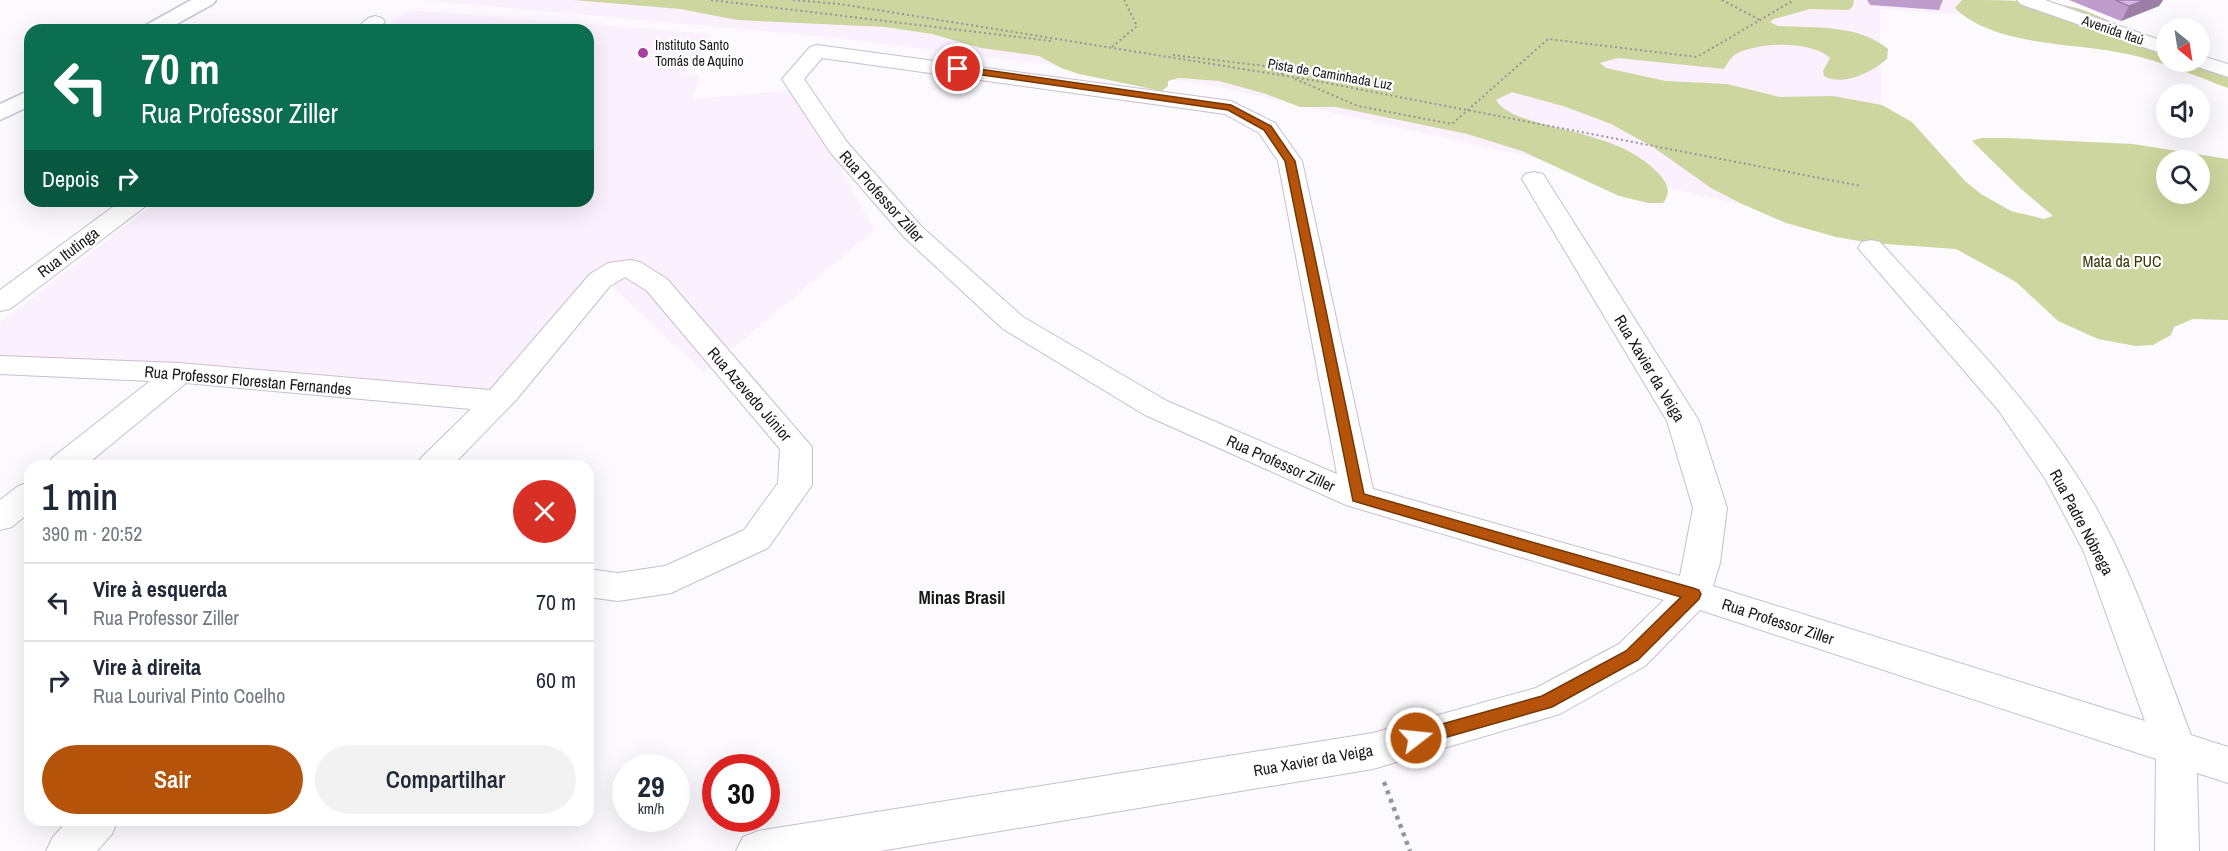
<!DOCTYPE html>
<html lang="pt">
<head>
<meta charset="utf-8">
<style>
  :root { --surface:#fff; --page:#f2f2f3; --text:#1f2937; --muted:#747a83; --line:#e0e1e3; --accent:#b45309 }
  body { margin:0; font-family:"Archivo Narrow",sans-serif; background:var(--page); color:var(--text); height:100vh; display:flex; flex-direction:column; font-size:22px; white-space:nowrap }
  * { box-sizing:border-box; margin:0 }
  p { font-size:20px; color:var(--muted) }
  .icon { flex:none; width:33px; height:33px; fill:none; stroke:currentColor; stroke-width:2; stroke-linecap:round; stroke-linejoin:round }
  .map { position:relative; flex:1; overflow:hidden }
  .side { position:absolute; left:24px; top:460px; width:570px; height:366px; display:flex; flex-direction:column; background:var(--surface); border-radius:18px; box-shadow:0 6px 24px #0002 }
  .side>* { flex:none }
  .hud { position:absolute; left:24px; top:24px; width:570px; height:183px; border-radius:18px; box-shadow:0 6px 24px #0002; background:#0b6e4f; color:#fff; overflow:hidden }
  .needle { width:39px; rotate:150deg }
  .tools { position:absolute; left:2156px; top:18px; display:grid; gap:12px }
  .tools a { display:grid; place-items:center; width:54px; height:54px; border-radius:50%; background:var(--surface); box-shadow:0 6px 24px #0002; font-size:30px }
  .speed { position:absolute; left:612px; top:754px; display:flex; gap:12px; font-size:30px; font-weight:700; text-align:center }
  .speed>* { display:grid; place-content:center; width:78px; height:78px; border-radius:50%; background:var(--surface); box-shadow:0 6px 24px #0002; line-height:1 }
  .speed small { font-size:15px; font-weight:400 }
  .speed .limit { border:9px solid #d22; background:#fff; color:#111 }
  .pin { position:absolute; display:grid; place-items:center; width:51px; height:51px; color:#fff; margin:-26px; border:3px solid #fff; border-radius:50%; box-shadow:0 2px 6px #0007 }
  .me { position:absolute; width:66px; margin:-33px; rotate:74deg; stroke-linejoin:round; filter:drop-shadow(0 0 4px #0008) }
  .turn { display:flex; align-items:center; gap:21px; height:126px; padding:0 18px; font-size:27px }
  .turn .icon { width:78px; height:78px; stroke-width:2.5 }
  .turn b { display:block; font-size:42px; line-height:51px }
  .then { display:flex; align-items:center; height:57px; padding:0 18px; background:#0003; gap:12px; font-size:22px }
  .round { display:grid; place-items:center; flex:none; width:63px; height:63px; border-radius:32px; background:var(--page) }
  .overview { display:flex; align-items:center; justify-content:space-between; height:102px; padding:0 18px }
  h1 { font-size:36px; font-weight:600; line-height:45px }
  .button { display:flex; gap:12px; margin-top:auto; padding:12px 18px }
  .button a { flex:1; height:69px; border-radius:36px; background:var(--accent); color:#fff; font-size:24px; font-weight:600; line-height:69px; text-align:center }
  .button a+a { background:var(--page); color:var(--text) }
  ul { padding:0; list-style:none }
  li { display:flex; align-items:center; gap:18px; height:78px; padding:0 18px; border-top:2px solid var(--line) }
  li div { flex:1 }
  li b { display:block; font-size:22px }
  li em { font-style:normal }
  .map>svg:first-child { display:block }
</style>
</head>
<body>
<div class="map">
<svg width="2228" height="851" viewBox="0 0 2228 851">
  <rect width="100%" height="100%" fill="#fcfafe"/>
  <g fill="#faf0fe">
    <path d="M423,0h1570l32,19 -145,-10 2,227 -676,-152 -376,-47z"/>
    <path d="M409,10l302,24 -29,41h17l-6,24 105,-9 76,140 -170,142 -105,-98 -96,119 -503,-32v-38l158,-122h430v-171h-206z"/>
  </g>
  <g fill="#ced69f" fill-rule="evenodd">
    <path d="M573,0h1281l-1,6 -4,4 -39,-1 -36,10 -4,3 8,4c36,2 81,-2 110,23l-1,10c-15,13 -44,28 -63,17l-1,-5 7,-13c-19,-18 -72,-16 -94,-4 -5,3 -9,10 -12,15l-106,-11 -18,5 6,5 60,13 61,3 53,13 53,-1 49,9 30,17 53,59 16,13 30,17 33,8 9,-3 -33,-28 -48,-47 9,-3h26l126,6 95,15v161l-35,-1 -19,8 -3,8 -18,10 -17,1 -38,-7 -40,-18 -42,-39 -60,-33 -85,-6 -35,-6 -50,-14 -46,-20 -29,-15 -58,-41 -42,-23 -45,-17 -54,-15 -16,8c5,8 13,12 22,16 48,18 105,19 141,58 8,9 13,18 4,29h-15l-29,-7 -97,-45 -55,-17 -131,-27h-36l-34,-13 -47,-13 -40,-3 -11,3v5l-6,5 -83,-17 -18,-6 -22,-12 -58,-8 -49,-14 -47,-7 -148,-7 -57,-11zM2166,160h33v34h-33z"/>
    <path d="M1962,0c38,0 78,0 115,8 31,10 59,27 89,39v15h33v-5l29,7v24c-33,-12 -66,-27 -101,-34 -53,-12 -132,-7 -172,-46z"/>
  </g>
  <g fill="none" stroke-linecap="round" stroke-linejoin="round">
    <defs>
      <g id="minor">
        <path d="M2017,0h28l121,42v13l-146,-51z"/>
        <path d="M375,16l7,2 3,4 -8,8h-22l13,-12z"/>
        <path d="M817,45l414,56 44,22 27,38 71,328 307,87 13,-68 -26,-87 -145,-242 3,-5 9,-2 9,2 156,247 28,87 -7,55 -7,23 432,135 -61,-169 -38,-72 -47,-69 -141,-163 4,-6 9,-2 9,2c66,73 137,143 191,225 55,81 85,177 120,268l37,12v36l-31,-10 2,78h-44l1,-92 -456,-149 -55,56 -85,48 -187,55 -493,82h-144l7,-14 15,-6 615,-98 163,-45 83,-44 45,-44 -318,-95 -201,-90 -142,-86 -99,-92 -74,-85 -48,-73 28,-32zM822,58l403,56 34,19 19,28 59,313 -170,-73 -144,-84 -101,-90 -75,-85 -43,-63z"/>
        <path d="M2199,55l29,9v13l-36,-12 -3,-3h10z"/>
        <path d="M121,201h28l-3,5 -136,103 -10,2v-21z"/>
        <path d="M630,260l10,2 27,17 145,168v38l-44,63 -97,45 -53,8 -30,-4v-28l30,4 47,-7 79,-36 34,-47 2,-34 -133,-158 -22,-14 -15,9 -94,114 -64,66h-35l4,-8 50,-49 -285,-26 -101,83h-37l4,-8 98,-77 -150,-7v-18l179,7 311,27 100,-116 18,-11z"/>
        <path d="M30,482v30l-18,15 -12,3v-30l18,-14z"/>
        <path d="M68,820h50l-6,14 -15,17h-51l7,-14z"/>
      </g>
      <g id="tertiary">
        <path d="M191,0h25l-3,4 -47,26h-25l3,-4z"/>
        <path d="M30,90v16l-30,14v-16z"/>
      </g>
    </defs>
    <use href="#minor" stroke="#c9bece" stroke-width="2"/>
    <use href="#tertiary" stroke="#c9bece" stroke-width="3"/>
    <g stroke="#979498" stroke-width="2" stroke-dasharray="2 3" stroke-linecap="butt">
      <path d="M711,0l340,41"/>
      <path d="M793,0l47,4 471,76 550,106"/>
      <path d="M1722,0l38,20"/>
      <path d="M1112,47l25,-21 -13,-26"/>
      <path d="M1173,55l92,11 18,8"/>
      <path d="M1295,79l63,27 94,18 96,-85 149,18 97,-57"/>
    </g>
    <path stroke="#979498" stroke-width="4.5" stroke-dasharray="4 5" stroke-linecap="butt" d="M1384,782l26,69"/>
    <use href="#minor" fill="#fff" fill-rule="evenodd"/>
    <use href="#tertiary" fill="#fff" fill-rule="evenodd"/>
  </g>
  <g fill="#be9dcc">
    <path d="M1867,0h76l-4,10 -69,-5z"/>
    <path d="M2069,0h94l-4,6 -38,15z"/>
  </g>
  <path fill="#9b7fa6" d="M2145,0h18l-4,6 -38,15 8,-15z"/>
  <path fill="#ddb6ed" stroke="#9b7fa6" stroke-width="1.5" d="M2115,0h30l-16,6z"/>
  <path fill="#b45309" stroke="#753606" stroke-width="1.5" d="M958,66l273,39 40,21 24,35 69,333 329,94 6,2 2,4 -2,5 -61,61 -86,47 -136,39 -6,-2 -3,-6 3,-5 132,-37 84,-45 55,-54 -328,-96 -68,-340 -21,-31 -36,-20 -274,-39v-4z"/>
  <circle fill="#aa3e9d" stroke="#fff" stroke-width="2" cx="643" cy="53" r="6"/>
  <g text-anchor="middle" stroke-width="4.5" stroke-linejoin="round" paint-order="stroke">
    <g font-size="14" fill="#1c181d" stroke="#fff">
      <text transform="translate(2113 30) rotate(19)" y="5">Avenida Itaú</text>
      <text transform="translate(1330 74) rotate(10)" y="5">Pista de Caminhada Luz</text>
    </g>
    <g font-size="14" fill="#1c181d" stroke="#fff" text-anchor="start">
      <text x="655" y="50">Instituto Santo<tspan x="655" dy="16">Tomás de Aquino</tspan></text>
    </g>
    <g font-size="16" fill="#1c181d" stroke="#fff">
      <text transform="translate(882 196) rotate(48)" y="6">Rua Professor Ziller</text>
      <text transform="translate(68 252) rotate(-37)" y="6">Rua Itutinga</text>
      <text transform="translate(1650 368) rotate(59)" y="6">Rua Xavier da Veiga</text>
      <text transform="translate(248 380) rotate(5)" y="6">Rua Professor Florestan Fernandes</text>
      <text transform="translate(750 394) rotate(49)" y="6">Rua Azevedo Júnior</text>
      <text transform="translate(1281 463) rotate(24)" y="6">Rua Professor Ziller</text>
      <text transform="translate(2082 522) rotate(62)" y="6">Rua Padre Nóbrega</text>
      <text transform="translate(1778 621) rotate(18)" y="6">Rua Professor Ziller</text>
      <text transform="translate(1313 760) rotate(-10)" y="6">Rua Xavier da Veiga</text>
    </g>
    <g font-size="16" fill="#353906" stroke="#fff">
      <text x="2122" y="267">Mata da PUC</text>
    </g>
    <g font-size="18" font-weight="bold" fill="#1c181d" stroke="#fff">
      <text x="962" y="604">Minas Brasil</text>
    </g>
  </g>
</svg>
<div class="tools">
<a><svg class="needle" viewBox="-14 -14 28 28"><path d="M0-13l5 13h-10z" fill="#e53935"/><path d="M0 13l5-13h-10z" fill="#747a83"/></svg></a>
<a><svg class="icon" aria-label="sound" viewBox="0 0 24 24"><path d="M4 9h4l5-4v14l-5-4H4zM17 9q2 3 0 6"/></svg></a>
<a><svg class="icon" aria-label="search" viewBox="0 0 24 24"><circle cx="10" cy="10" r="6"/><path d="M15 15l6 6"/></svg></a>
</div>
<div class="speed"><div>29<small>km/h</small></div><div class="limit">30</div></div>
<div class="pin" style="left:958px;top:69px;background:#d93025"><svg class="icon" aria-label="arrive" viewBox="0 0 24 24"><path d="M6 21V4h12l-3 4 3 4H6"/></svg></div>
<svg class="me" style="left:1416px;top:738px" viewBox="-20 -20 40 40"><circle r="17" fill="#b45309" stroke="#fff" stroke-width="3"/><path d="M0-11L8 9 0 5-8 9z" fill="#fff"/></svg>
<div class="hud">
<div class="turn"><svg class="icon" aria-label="left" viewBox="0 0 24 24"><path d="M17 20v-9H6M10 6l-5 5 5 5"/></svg><div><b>70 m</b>Rua Professor Ziller</div></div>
<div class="then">Depois<svg class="icon" aria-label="right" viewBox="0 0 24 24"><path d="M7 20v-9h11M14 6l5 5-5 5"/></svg></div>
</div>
<section class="side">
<div class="overview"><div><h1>1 min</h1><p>390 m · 20:52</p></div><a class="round" style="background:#d93025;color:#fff"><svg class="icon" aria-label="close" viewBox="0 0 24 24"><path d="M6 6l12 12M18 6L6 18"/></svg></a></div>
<ul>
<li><svg class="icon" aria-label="left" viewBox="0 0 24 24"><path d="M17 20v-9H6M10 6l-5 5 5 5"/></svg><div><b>Vire à esquerda</b><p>Rua Professor Ziller</p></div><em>70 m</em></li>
<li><svg class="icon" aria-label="right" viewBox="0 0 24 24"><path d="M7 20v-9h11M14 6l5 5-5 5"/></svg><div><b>Vire à direita</b><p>Rua Lourival Pinto Coelho</p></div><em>60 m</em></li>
</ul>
<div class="button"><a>Sair</a><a>Compartilhar</a></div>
</section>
</div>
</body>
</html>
